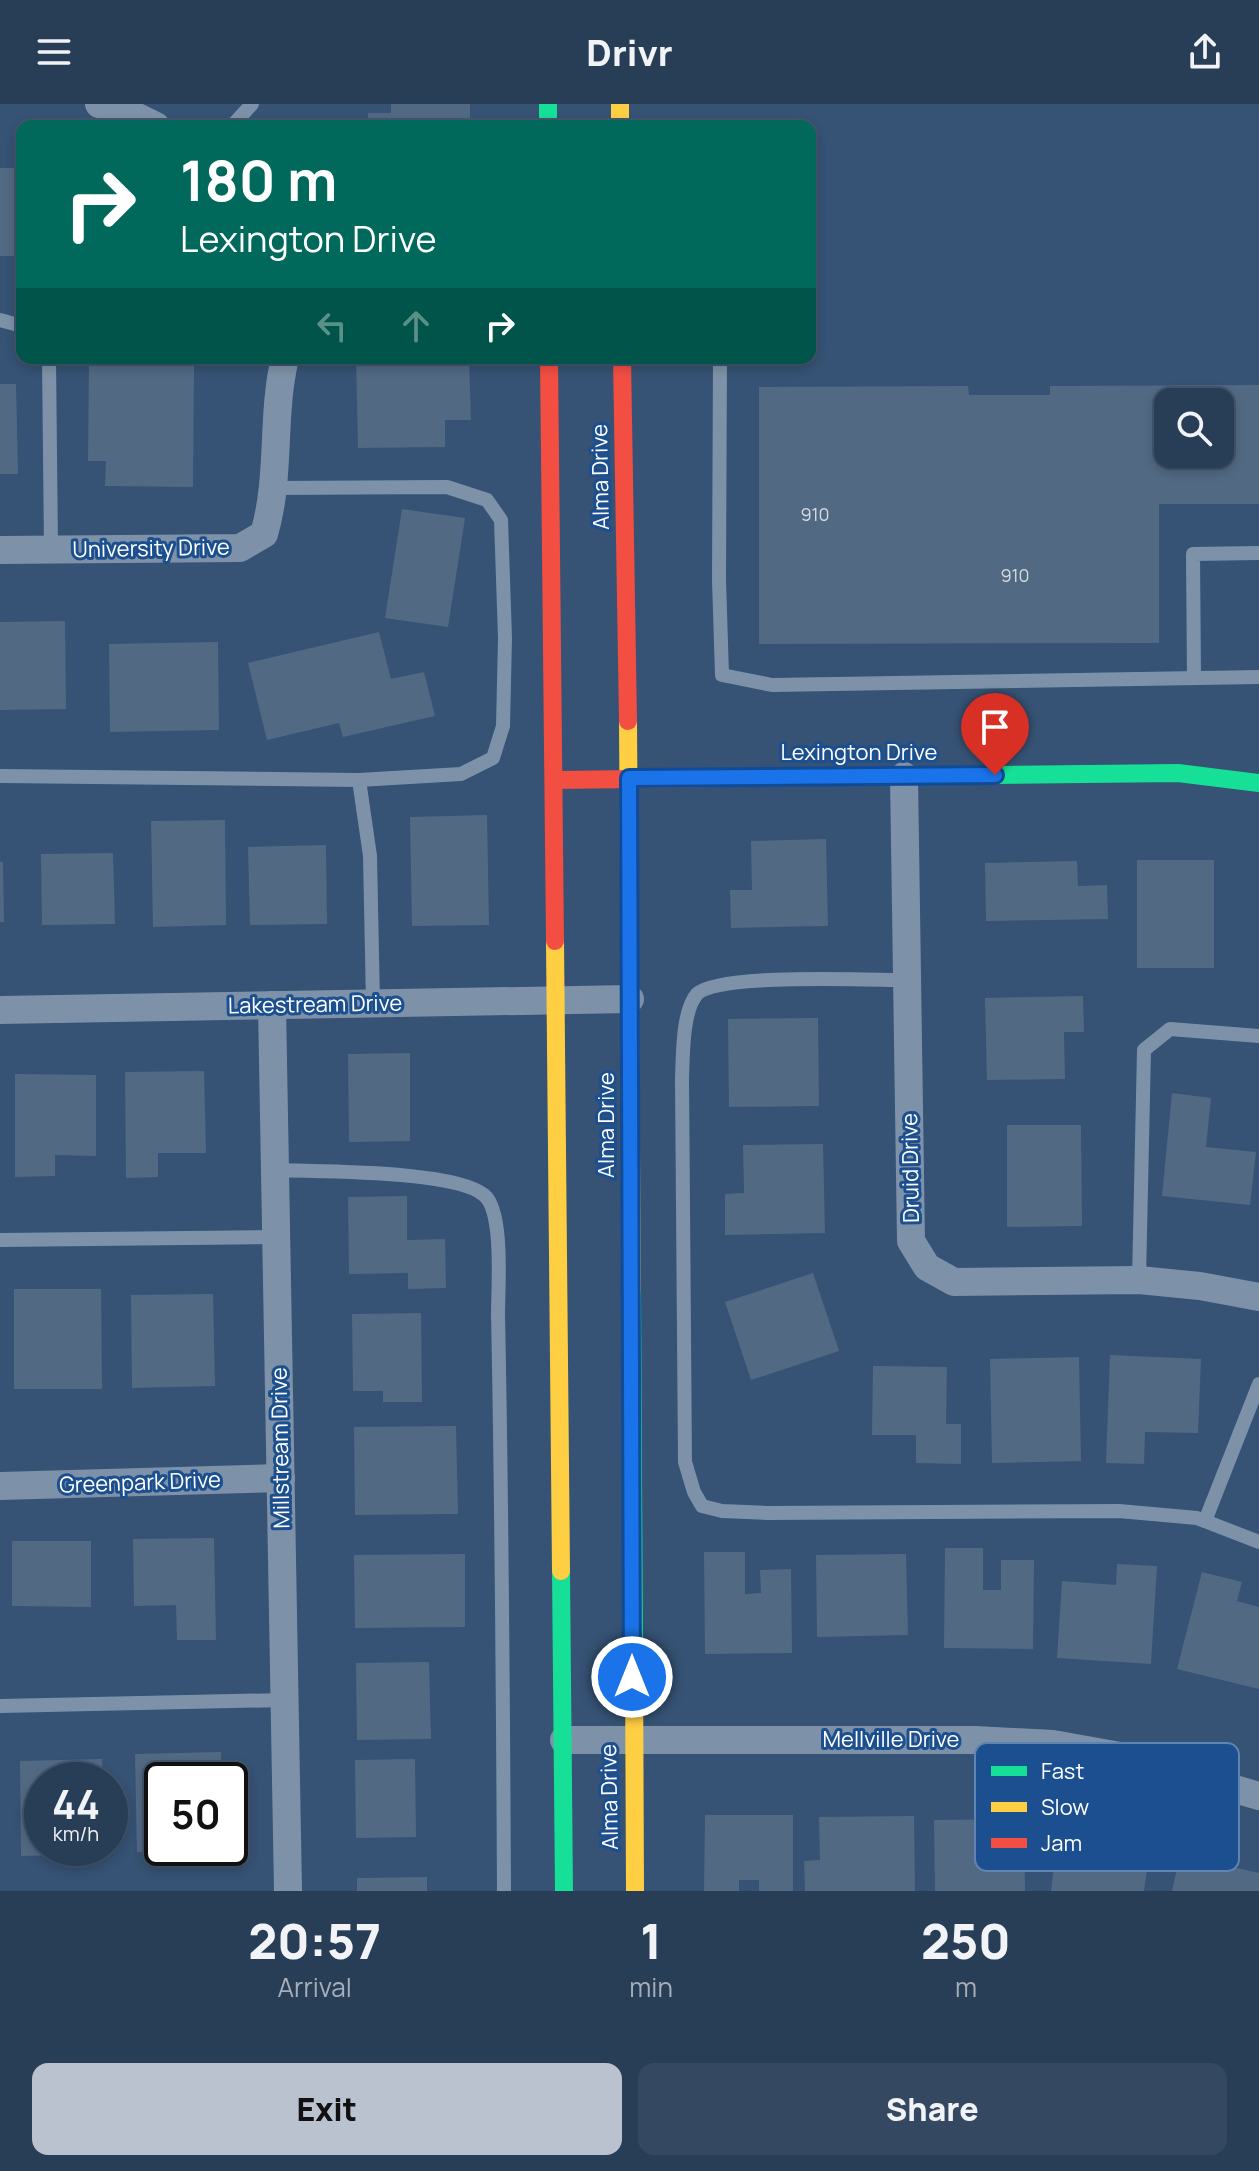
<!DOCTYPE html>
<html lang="en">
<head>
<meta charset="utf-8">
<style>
  :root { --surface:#283e57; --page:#344961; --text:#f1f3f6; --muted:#a5aeba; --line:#44576d; --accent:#b9c2ce }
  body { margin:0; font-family:Manrope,sans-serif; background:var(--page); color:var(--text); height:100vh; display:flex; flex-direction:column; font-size:30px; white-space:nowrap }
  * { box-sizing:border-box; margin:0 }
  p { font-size:26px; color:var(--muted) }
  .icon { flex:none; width:44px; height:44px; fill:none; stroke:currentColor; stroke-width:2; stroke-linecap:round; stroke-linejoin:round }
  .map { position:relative; height:1787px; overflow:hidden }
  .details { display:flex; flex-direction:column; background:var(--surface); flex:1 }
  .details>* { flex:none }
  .hud { position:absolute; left:16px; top:16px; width:800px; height:244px; border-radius:16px; box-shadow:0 4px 12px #0003,0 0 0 2px var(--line); background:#00695c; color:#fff; overflow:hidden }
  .fabs { position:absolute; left:1154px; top:284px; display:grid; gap:16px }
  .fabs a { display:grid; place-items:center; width:80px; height:80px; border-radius:16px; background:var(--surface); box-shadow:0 4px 12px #0003,0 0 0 2px var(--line); font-size:40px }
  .speed { position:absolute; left:24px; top:1658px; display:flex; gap:16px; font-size:40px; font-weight:700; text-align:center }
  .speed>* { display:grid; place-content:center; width:104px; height:104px; border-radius:50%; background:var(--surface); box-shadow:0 4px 12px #0003,0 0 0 2px var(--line); line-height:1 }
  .speed small { font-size:20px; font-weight:400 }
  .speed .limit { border:4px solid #111; border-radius:12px; background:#fff; color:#111 }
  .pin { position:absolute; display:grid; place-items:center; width:68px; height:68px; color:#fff; margin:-82px -34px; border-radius:50% 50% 50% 0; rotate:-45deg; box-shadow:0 0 8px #0007 }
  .pin .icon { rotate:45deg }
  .me { position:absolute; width:88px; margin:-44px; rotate:0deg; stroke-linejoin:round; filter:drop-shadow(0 0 6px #0008) }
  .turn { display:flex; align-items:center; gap:28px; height:168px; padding:0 32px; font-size:36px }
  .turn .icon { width:104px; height:104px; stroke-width:2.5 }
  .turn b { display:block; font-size:56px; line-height:68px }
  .lanes { display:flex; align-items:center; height:76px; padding:0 32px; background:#0003; justify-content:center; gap:40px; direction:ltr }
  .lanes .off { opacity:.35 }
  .eta { display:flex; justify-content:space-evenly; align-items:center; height:136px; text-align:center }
  .eta b { font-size:48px; font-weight:800; line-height:56px }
  .action { display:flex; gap:16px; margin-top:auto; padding:16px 32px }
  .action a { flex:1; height:92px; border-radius:16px; background:var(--accent); color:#111; font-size:32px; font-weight:800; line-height:92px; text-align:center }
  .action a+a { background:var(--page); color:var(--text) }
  header { display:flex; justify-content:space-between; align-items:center; height:104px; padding:0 32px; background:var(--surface); font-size:36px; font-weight:800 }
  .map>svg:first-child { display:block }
</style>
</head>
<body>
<header><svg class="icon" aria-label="menu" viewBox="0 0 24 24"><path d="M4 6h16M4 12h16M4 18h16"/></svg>Drivr<svg class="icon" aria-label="share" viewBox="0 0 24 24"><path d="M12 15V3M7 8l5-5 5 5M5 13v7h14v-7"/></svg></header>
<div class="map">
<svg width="1259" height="1787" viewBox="0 0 1259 1787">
  <rect width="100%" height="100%" fill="#365274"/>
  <g fill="#526984" fill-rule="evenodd">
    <path d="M391,0h79v22h-102v-13h23z"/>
    <rect x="0" y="64" width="22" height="88"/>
    <path d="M356,254h113l2,62h-26v27l-87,1z"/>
    <path d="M89,259l105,1 -1,123 -88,-1 1,-25h-18z"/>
    <path d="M0,280h16l2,90h-18z"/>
    <path d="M1259,281v119h-100v139l-400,1v-257l209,-1 1,9h81v-9zM1168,298h52v52h-52z"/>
    <path d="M402,405l63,9 -17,109 -63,-9z"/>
    <path d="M65,517l1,88 -66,1v-88z"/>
    <path d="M379,528l12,47 33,-7 11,44 -92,21 -4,-14 -72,17 -19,-77z"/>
    <path d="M218,538l1,88 -109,2 -1,-88z"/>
    <path d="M487,711l2,110 -77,1 -2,-109z"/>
    <path d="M225,716l1,105 -73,2 -2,-106z"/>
    <path d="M826,735l2,87 -97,2 -1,-38h22l-1,-49z"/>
    <path d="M326,741l1,79 -77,1 -2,-78z"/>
    <path d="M113,749l2,71 -73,1 -1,-71z"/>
    <rect x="1137" y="756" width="77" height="108"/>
    <path d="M1077,757l1,25 29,-1 1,34 -122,2 -1,-58z"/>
    <path d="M0,758h3l1,60h-4z"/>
    <path d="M1083,892l1,36h-20l1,47 -78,1 -2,-82z"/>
    <path d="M818,914l1,88 -90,1 -1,-88z"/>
    <path d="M410,949v88l-61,1 -1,-88z"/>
    <path d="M204,967l2,82h-48v24l-32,1 -1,-106z"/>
    <path d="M15,970l81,1v81l-41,-1v21l-40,1z"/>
    <path d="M1172,989l39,5 -5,49 50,5 -6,53 -88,-9z"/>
    <path d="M1007,1021h74l1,101 -75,1z"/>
    <path d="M823,1040l2,89 -100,2v-41l19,-1 -1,-48z"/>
    <path d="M407,1092v44l38,-1 1,49 -38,1v-16l-59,1 -1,-77z"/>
    <path d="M813,1169l26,78 -88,29 -26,-78z"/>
    <path d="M14,1185h87l1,100h-88z"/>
    <path d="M213,1190l2,92 -83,2 -1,-93z"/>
    <path d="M421,1209l1,89h-39v-11h-30l-1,-77z"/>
    <path d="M1110,1251l91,4 -3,74 -53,-1 -1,32 -38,-1z"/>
    <path d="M1079,1253l2,104 -89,2 -2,-104z"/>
    <path d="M873,1262l74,1 -1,57h15v40l-45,-1v-28h-44z"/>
    <path d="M456,1322l2,88 -103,1 -1,-88z"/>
    <path d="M214,1434l2,102h-39l-1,-35 -42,1 -1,-67z"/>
    <path d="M12,1437h79v66l-79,-1z"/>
    <path d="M945,1444h38v42h18v-30h33l-1,89 -89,-1z"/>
    <path d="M704,1448h41v42l16,-1 -1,-23 31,-1 1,84 -87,1z"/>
    <path d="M465,1450v73l-110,1 -1,-73z"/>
    <path d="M906,1450l2,81 -91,2 -1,-82z"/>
    <path d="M1117,1460l40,2 -6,98 -94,-6 5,-77 54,4z"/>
    <path d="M1202,1468l40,10 -5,19 22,6v82l-82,-20z"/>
    <path d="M429,1558l2,77 -74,1 -1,-77z"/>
    <path d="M221,1648l1,28h-60v68h29v3l-54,1 -2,-98z"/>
    <path d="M102,1655l1,21h-61v68h62v6l-83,2 -1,-95z"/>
    <path d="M415,1655l1,78 -60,1 -1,-78z"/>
    <path d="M705,1711h88v76h-34v-11h-20v11h-35z"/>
    <path d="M914,1712l1,75h-110l-1,-30 16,-1 -1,-43z"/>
    <path d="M1024,1715l1,72h-90l-1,-71z"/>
    <path d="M1059,1720l93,12 -8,55h-93z"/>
    <path d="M1180,1751l79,18v18h-87z"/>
    <path d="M427,1773v14h-70v-13z"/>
  </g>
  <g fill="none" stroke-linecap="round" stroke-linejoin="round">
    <g stroke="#7d92a8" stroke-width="14">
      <path d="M232,22l20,-22"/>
      <path d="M0,216l22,6"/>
      <path d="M49,254l2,191"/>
      <path d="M720,254l-1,222 3,95 50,10 487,-8"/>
      <path d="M273,384l174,-1 40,13 14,20 4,118 -2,88 -10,32 -32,16 -102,6"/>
      <path d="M1194,574l-1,-124 66,-1"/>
      <path d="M0,672l359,4 11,76 3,147"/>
      <path d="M905,876c-35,0 -187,-7 -208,14 -15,17 -14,63 -15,84l3,384 9,30 8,14 20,5 45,2 352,-2 78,7 62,24"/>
      <path d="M276,1066c44,2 178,0 208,25 20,16 14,93 14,119 4,192 5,385 6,577"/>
      <path d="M0,1136l277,-3"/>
      <path d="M1139,1176l5,-230 26,-21 89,7"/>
      <path d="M1205,1417l54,-137"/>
      <path d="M0,1602l285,-6"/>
    </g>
    <g stroke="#7d92a8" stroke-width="28">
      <path d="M99,0l20,4 37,18"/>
      <path d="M0,446l240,-2 24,-14c17,-57 7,-118 21,-176"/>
      <path d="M904,672l7,465 16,26 27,15 185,-2 61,6 59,11"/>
      <path d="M272,901l16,886"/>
      <path d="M0,906l630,-11"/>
      <path d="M0,1382l281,-8"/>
      <path d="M564,1636h411l78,4 67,12 139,40"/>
    </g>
    <g stroke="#16e098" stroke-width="18">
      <path d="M548,0v22"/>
      <path d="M883,672l295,-3 81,10"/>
      <path d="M632,1186l2,362"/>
      <path d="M561,1467l3,320"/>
    </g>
    <g stroke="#ffcf43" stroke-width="18">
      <path d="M620,0v22"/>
      <path d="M628,617l4,569"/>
      <path d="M555,837l6,630"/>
      <path d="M634,1548l1,239"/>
    </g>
    <g stroke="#f24e42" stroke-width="18">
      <path d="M549,254l6,583"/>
      <path d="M622,254l6,363"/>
      <path d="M554,676l329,-4"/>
    </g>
  </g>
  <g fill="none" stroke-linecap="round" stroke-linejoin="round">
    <defs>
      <path id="route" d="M632,1573l-3,-899 366,-3"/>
    </defs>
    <use href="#route" stroke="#114b97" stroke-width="20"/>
    <use href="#route" stroke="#1a73e8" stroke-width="14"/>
  </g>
  <g text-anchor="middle" stroke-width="6" stroke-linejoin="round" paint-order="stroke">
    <g font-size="18" fill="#d4dae0">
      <text x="815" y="417">910</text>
      <text x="1015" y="478">910</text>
    </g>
    <g font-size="22" fill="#fff" stroke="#1b4f8f">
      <text transform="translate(600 373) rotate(-91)" y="8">Alma Drive</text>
      <text transform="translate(151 444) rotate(-1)" y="8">University Drive</text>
      <text x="859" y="656">Lexington Drive</text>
      <text transform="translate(315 900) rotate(-1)" y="8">Lakestream Drive</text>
      <text transform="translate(606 1021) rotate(-90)" y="8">Alma Drive</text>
      <text transform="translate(910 1064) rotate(-91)" y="8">Druid Drive</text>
      <text transform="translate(280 1344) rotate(-91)" y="8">Millstream Drive</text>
      <text transform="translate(140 1378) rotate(-2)" y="8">Greenpark Drive</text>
      <text x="891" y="1643">Mellville Drive</text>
      <text transform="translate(609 1693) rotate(-91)" y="8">Alma Drive</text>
    </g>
  </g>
  <rect x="975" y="1639" width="264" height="128" rx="12" fill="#1b4f8f" stroke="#5f84b1" stroke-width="2"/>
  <rect x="991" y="1662" width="36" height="10" fill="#16e098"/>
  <rect x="991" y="1698" width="36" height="10" fill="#ffcf43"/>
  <rect x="991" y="1734" width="36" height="10" fill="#f24e42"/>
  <g font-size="22" fill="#fff">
    <text x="1041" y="1675">Fast</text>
    <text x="1041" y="1711">Slow</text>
    <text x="1041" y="1747">Jam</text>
  </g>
</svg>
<div class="fabs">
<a><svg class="icon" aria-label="search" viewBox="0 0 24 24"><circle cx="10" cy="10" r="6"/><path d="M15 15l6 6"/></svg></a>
</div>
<div class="speed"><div>44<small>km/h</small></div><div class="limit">50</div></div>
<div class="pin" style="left:995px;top:671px;background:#d93025"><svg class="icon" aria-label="arrive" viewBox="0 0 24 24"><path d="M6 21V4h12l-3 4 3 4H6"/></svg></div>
<svg class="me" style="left:632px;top:1573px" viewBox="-20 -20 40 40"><circle r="17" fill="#1a73e8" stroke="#fff" stroke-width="3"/><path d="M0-11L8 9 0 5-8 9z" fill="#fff"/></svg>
<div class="hud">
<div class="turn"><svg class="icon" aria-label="right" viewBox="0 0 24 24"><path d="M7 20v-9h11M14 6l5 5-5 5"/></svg><div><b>180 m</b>Lexington Drive</div></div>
<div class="lanes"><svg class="icon off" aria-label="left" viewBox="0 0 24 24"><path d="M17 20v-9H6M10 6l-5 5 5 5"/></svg><svg class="icon off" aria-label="ahead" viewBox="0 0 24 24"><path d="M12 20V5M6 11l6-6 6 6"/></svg><svg class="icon" aria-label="right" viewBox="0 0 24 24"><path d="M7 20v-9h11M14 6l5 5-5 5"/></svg></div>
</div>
</div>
<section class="details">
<div class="eta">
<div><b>20:57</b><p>Arrival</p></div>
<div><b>1</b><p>min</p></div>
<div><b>250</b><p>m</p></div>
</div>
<div class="action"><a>Exit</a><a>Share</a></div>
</section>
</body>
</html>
